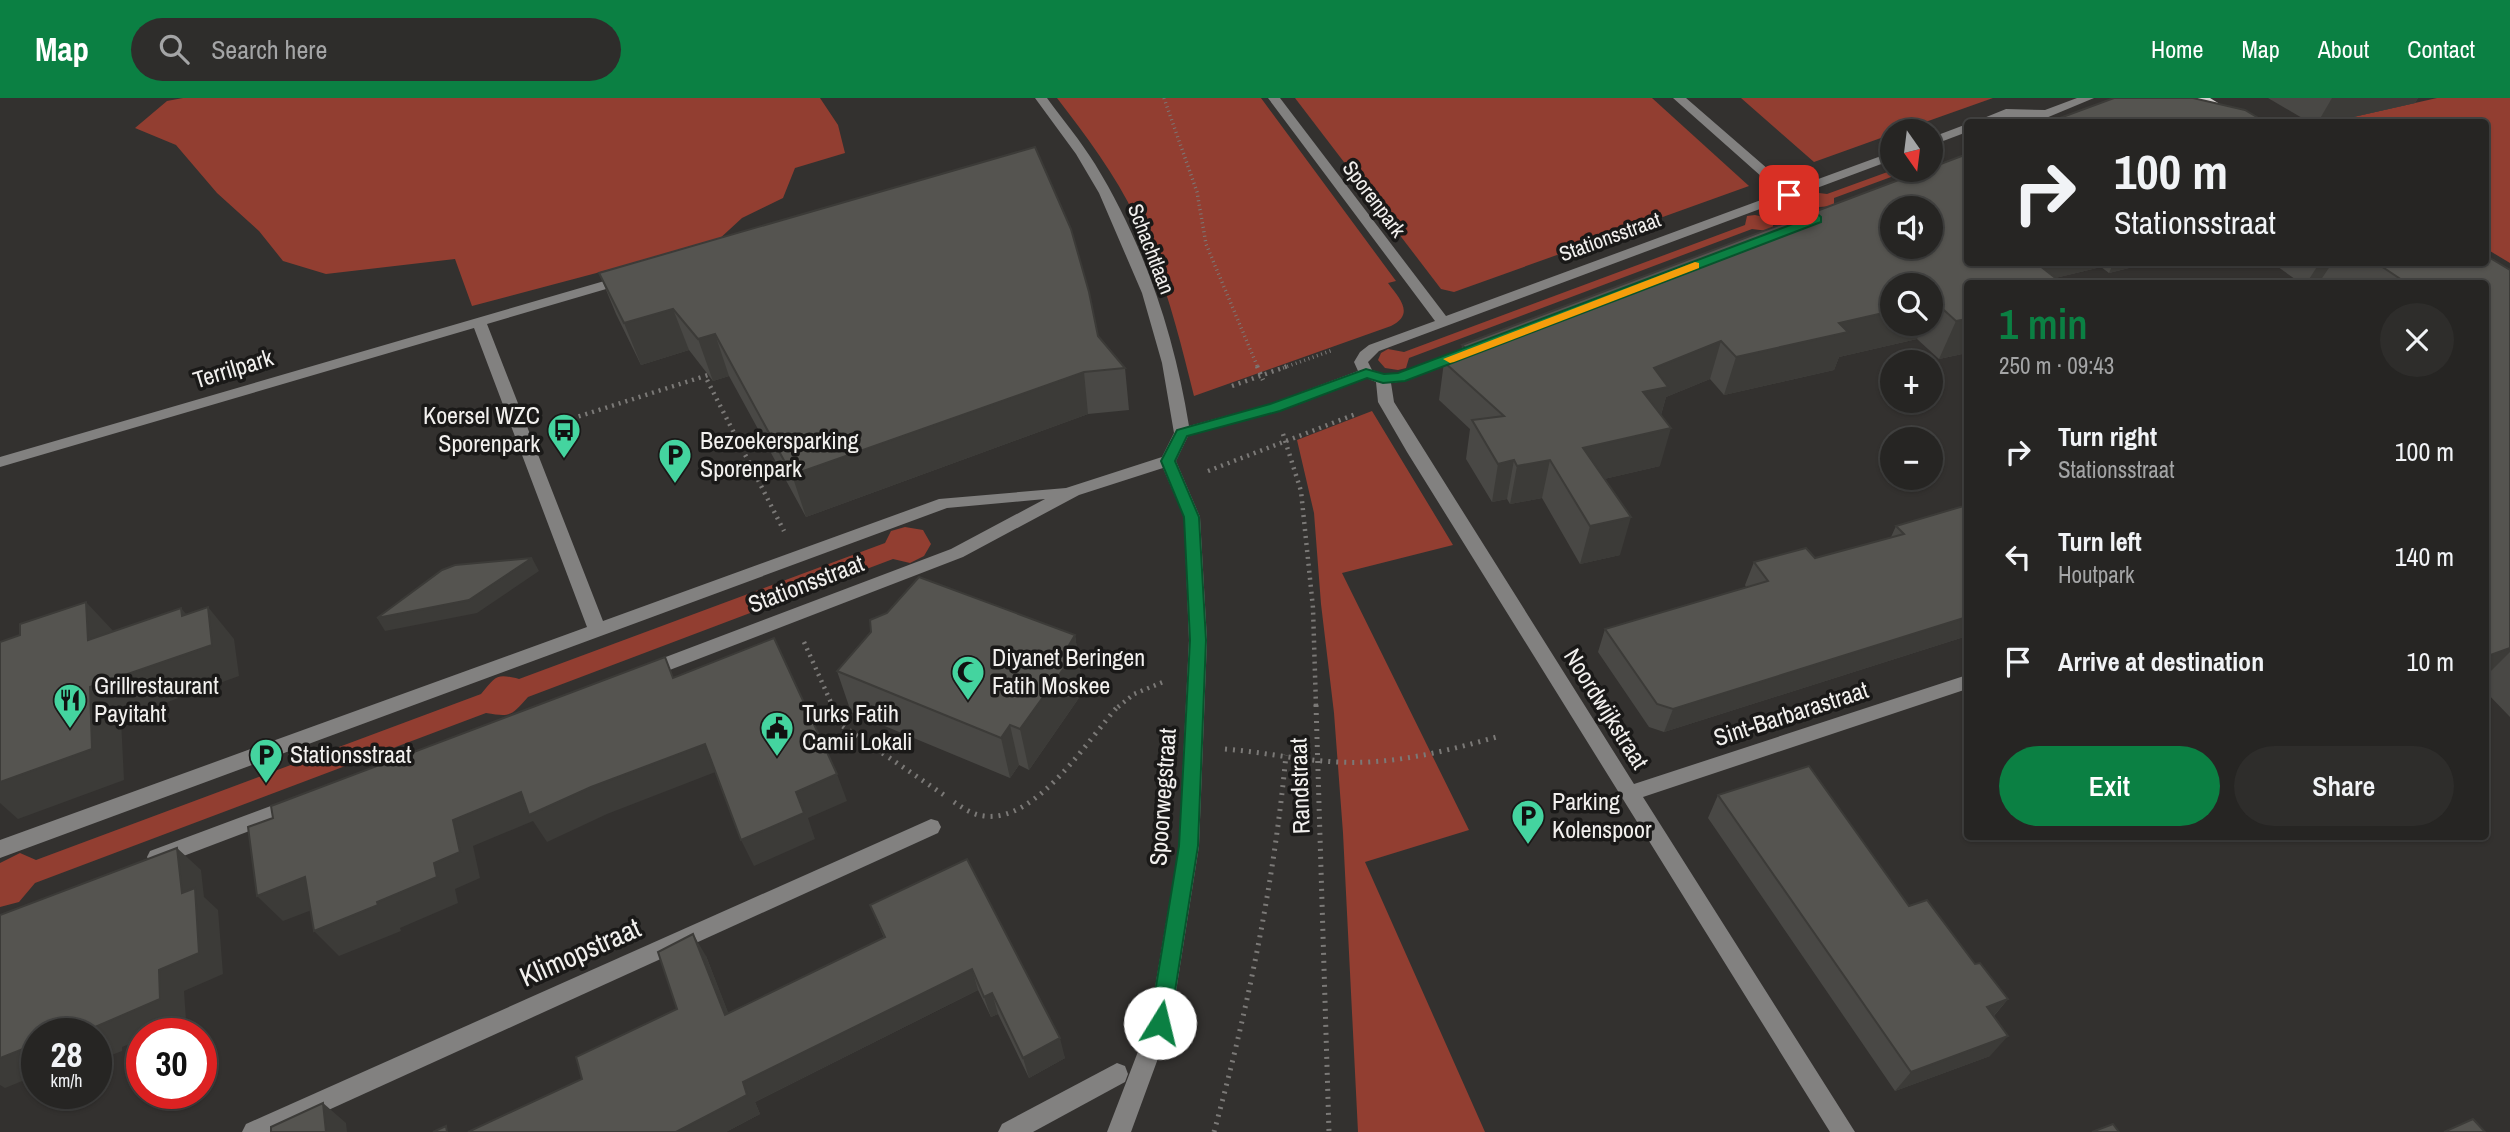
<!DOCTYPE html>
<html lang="en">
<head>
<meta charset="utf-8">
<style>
  :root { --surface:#262523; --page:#2e2d2b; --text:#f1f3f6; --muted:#a4a5a6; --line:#424241; --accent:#0b8043 }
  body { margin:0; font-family:"Archivo Narrow",sans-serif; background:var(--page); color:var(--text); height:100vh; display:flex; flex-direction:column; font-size:26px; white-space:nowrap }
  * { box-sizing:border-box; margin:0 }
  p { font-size:23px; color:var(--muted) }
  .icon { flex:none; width:38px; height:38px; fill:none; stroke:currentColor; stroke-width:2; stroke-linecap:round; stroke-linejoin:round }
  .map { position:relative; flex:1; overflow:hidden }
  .panel { position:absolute; left:1964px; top:182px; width:525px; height:560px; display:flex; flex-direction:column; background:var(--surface); border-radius:7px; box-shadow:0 2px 5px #0004,0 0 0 2px var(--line) }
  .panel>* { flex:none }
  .top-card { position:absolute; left:1964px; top:21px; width:525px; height:147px; border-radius:7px; box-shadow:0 2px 5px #0004,0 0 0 2px var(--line); background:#262523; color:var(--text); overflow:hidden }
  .needle { width:46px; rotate:166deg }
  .tools { position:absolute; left:1880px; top:21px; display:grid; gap:14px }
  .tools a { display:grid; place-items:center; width:63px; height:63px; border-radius:50%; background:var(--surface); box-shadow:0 2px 5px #0004,0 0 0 2px var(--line); font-size:35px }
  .speed { position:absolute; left:21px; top:920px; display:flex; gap:14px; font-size:35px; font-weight:700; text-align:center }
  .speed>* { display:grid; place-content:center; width:91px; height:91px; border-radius:50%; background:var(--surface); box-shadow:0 2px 5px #0004,0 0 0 2px var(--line); line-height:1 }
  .speed small { font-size:18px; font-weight:400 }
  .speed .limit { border:10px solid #d22; background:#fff; color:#111 }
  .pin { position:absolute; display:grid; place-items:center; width:60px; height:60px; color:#fff; margin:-30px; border-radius:14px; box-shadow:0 4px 10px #0006 }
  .me { position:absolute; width:77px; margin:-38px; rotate:9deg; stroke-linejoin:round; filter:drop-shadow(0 0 5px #0008) }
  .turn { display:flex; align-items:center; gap:24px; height:147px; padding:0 35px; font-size:32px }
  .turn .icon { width:91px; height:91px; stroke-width:2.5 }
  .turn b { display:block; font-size:49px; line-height:60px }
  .round { display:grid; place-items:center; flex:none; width:74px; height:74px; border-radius:37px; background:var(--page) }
  .overview { display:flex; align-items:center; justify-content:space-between; height:119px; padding:0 35px }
  h1 { font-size:42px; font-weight:600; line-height:52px; color:var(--accent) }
  .cta { display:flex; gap:14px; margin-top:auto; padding:14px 35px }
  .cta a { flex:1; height:80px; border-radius:42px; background:var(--accent); color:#fff; font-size:28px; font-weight:600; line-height:80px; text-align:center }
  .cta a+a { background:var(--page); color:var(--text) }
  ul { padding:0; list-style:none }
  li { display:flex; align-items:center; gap:21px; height:105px; padding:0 35px }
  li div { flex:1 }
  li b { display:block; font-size:26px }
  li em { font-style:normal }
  header { display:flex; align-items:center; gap:42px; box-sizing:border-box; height:98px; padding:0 35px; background:var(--accent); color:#fff }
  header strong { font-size:33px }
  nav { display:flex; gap:38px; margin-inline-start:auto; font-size:24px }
  .search { width:490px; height:63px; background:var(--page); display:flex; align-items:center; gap:18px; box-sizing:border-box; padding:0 24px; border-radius:38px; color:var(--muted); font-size:26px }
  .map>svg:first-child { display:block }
</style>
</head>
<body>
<header>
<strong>Map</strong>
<div class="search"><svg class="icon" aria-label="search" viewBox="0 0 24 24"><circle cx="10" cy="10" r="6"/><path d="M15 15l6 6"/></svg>Search here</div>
<nav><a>Home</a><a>Map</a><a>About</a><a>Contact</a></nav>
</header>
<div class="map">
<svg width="2510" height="1034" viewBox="0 0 2510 1034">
  <rect width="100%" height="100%" fill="#33312f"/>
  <g fill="#923e31">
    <path d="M183,0h637l18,27 7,28 -50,15 -12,30 -41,20 -25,23 -245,65 -17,-47 -129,15 -43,-13 -24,-30 -42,-38 -41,-48 -41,-17 32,-27z"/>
    <path d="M1057,0h204l135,183 -8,2c12,16 27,31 3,43l-197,70c-15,-60 -30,-122 -58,-178 -21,-44 -50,-82 -79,-120z"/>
    <path d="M1295,0h357l97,88 -295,106 -13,-3z"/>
    <path d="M1741,0h252l-93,33h-8v3l-78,28z"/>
    <path d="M2437,0h73v165l-25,-15v-126h-154z"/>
    <path d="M1893,72h17l-76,28v8l-15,1 -12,-8 4,-7 16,2z"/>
    <path d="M1755,117l13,3 5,5v4l-5,4 -16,-2 -343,129 -3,10 -8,2 -13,-2 -7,-8 3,-7 7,-4 16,3 341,-127 2,-9z"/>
    <path d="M1372,313l81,134 -111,28 127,257 -104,32 120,270h-127l-15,-299 -9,-120 -13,-109 -7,-91 -17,-73z"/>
    <path d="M905,429l18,3 8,14 -7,12 -14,7 -17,-4 -365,138c-17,19 -17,20 -42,16l-451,170 -16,19 -19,5v-44l20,-10 16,7 445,-166c15,-18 15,-21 38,-15l366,-136 6,-12z"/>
  </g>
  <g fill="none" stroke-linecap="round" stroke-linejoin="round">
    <g stroke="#7b7977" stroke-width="3.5" stroke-dasharray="1 3.5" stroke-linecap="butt">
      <path d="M1164,0l33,94 9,52 52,124"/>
      <path d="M1283,270l50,-18"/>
    </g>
    <g stroke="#7b7977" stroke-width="4.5" stroke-dasharray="2 5" stroke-linecap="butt">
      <path d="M1257,268l6,14"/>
      <path d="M714,275l-9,3 79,155"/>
      <path d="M1232,288l56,-20"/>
      <path d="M552,327l153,-49"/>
      <path d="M1283,336l18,57 12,117 3,99"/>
      <path d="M1208,373l148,-57"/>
      <path d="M804,544l29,65"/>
      <path d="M1118,609l16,-13 29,-12"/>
    </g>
    <g stroke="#7b7977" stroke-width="5" stroke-dasharray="2 6" stroke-linecap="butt">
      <path d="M832,607l9,20 103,70"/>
      <path d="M1316,607l13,427"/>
      <path d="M1225,651c37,3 74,11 112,13 56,3 110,-11 163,-26"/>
      <path d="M954,704c9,6 19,13 30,14 53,7 105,-78 135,-111"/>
      <path d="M1214,1034c34,-124 60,-249 72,-377"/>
    </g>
    <g fill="#828180" fill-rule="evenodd">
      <path d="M1035,0h12c16,22 33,42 48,66 49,80 79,169 94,262l81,-22 88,-33 -4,-9 6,-10 9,-7 66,-24 -167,-223h12l166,218 334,-123 -107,-95h13l105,91 101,-37v8l-94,35 24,21v6h-10l-25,-23 -408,152 -11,11 4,8 12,4 14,-1 80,-30 5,-1 7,4 -85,35 -14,2 3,19 240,382 333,-109v14l-324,108 212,335h-25l-423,-680 -29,-50 -2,-20 -10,-4 -86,32 -92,26 -12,25 24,56 7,123 -8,206 -28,177 -40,109h-24l42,-109 30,-177 10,-206 -5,-123 -21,-49 -84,27 -116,62 -309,119h-12l-3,-5 3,-5 309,-117 94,-50 -98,9 -947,350v-18l587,-213 -113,-299 -474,139v-10l625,-182 5,1v6l-143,42 116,297 336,-122 127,-11 96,-31 12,-24 -12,-70 -20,-70 -43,-100 -23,-39z"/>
      <path d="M2077,0h17l-48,20 -39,-1 -17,5h-16l32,-13 39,1z"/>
      <path d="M1967,26v8l-37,14v-8z"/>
      <path d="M295,699l7,2 3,6 -3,6 -145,55 -7,-3 -3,-6 3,-6z"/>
      <path d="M931,721l7,2 3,6 -3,6 -658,299h-38l4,-8z"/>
      <path d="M1117,965l8,3 3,8 -3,8 -92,50h-35l4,-8z"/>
    </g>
    <path fill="#d3d0ce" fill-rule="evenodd" d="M2196,0h14l39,24h-14z"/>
  </g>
  <g fill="#494845" fill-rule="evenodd">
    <path d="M2268,0h150l-3,5 -84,19h-22z"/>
    <path d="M1967,164h186l-44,11 -8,-6 -46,11 -88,6v69l-28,6 -22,-20 -78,18 -5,13 -110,25 -14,-16 -44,18 -5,18 -1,51 -56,13 16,76 -40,9 -38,-66 -32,6 -3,-5 -15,3 -26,-43 4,-30 -31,-29 5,-38 17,-7 1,-10zM1930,187v39h-38z"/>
    <path d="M2271,164h214l25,8v447l-25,-26v-407h-161l-4,-3 -8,3h-10z"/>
    <path d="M599,175l499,63 27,32 4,42 -41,4 -282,103 -77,-141 -16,5 -24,-31 -48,15 -25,-51z"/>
    <path d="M1967,407v131l-303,96 -15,-5 -51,-75 7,-23 141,-42 -1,-2 9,-23 61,-4 76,-21 5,-11z"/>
    <path d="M1075,537l8,57 -54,78 -10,-5 -9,13 -159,-66 -14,-41z"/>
    <path d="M1718,697l191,111 66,58 33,35 -14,17 -4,40 -95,35 -187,-273z"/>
    <path d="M967,761l98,199 -36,20 -31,-64 -7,3 -13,-27 -223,112 5,12 -34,18h-257l113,-53 95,-70 29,-53 22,57 156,-75 -14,-33z"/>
  </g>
  <g fill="#3c3b38">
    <path d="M2332,0h86l-3,5 -84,19h-13z"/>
    <path d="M2017,164h87l-3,5 -70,17z"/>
    <path d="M2114,164h39l-44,11z"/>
    <path d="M2320,164h13l-13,19 -14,3z"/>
    <path d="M673,211l16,41 -48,15 -17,-42z"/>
    <path d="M1892,213v13h32l-7,15 -78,18 -5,13 -110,25 12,-38 103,-34z"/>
    <path d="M1967,221v34l-28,6 17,-38z"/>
    <path d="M715,236l14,42 -16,5 -15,-42z"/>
    <path d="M1721,243l-11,38 -44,18 -8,28 -15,-33 11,-24z"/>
    <path d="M1084,274l4,42 -282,103 -14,-42z"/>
    <path d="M1671,330l-11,38 -86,20 9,-38z"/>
    <path d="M1514,362l-7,39 -15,3 6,-38z"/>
    <path d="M1550,362l-8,38 -32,6 7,-38z"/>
    <path d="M1631,419l-11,38 -40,9 10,-38z"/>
    <path d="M532,460l7,13 -62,42 -92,18 -8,-13z"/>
    <path d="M86,504l30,32 -28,6z"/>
    <path d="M208,509l26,32 5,37 -118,43 3,61 -106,39 -18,-16v-21l90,-95 92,-71 -1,-8 27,32z"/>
    <path d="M1967,519v19l-303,96 9,-23z"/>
    <path d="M1075,537l8,57 -54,78 -9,-41z"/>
    <path d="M2510,550v4l-25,25v-20z"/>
    <path d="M1010,627l9,40 -9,13 -9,-40z"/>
    <path d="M705,646l13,27 -111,43 -60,28 -14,-21 -60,25 7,32 -25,11 3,14 -58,25 1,3 -62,25 -25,-25 120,-68 19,-43 68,-28 70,-5z"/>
    <path d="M837,676l10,27 -39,17 7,21 -61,27 -13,-26 55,-48z"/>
    <path d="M177,750l24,22 3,27 14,13 5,64 -39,17 2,29 -34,14h-10v5l-20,8v4l-26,10v-27h-10l73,-64 23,-77z"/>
    <path d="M305,779l25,26 -47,18 -26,-25z"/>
    <path d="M693,836l13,22 31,79 -12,-20z"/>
    <path d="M972,871l6,21 -223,112 5,12 -34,18h-50l67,-50z"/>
    <path d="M992,895l6,21 -7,3 -7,-20z"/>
    <path d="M2008,901l-18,21 -3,-13z"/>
    <path d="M2008,938l-18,20 -95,35 16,-19z"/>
    <path d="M1060,940l5,20 -36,20 -6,-20z"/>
    <path d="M28,949l9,6v22l-32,13 -5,-3v-27z"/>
    <path d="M323,1005l23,20 1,9h-21z"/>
  </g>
  <g fill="#555450" stroke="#3c3b38" stroke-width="2" fill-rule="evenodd">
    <path d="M2114,0h79l52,12 20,12h-216z"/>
    <path d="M1035,49l36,82 18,63 9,44 27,32 -41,4 -292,103 -77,-141 -17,5 -25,-30 -49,14 -25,-50z"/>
    <path d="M1967,56v108h68l28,22h-96v35l-11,2 -22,-20 -4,1v-17h-38v26l-53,12 9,9 -112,25 -15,-16 -67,27 14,19 -25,5 28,36 -88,20 48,69 -41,9 -40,-66 -33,6 -3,-6 -16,4 -26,-44 32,-4 -60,-54 25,-10 -7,-7 463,-175h5v-2zM1892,110h38v39h-38z"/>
    <path d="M2485,157l25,15v378l-25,9v-303l3,-1 -3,-2v-67h-77l-33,-22h110z"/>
    <path d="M1967,407v112l-294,92 -16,-5 -52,-75 163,-48 -14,-19 52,-14 9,10 89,-24 -8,-8z"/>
    <path d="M532,460l-63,42 -92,18 65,-48 13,-5z"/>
    <path d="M919,479l156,58 -7,12 9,3 -57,79 -10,-4 -9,13 -164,-67 34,-39 -1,-12 17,-7z"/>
    <path d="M86,504l2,38 93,-32 1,8 26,-9 4,38 -122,42 2,62 -92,33v-140l20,-7v-11z"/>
    <path d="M774,540l63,136 -41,18 8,21 -63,27 -36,-96 -114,43 -62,28 -8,-23 -68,28 7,32 -26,11 3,14 -60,25 1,3 -64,26 -9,-54 -48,19 -9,-69 25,-9 -2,-12 394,-149 8,21z"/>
    <path d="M1809,668l100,140 18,-6 48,64 5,-1 28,36 -21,8 21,29 -97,36 -193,-277z"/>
    <path d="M177,750l5,45 13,-5 4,65 -40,17 1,29 -65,28 -1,4 -8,3h-49v20l-9,4v-11l-28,11v-143z"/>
    <path d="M967,761l93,179 -37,20 -31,-65 -8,4 -12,-28 -229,113 4,13 -71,37h-208l114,-53 -6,-22 101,-48 -19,-57 35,-18 32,81 160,-78 -15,-32z"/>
    <path d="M323,1005l3,29h-55v-5z"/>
    <path d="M2473,1021l12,13h-41z"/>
    <path d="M2113,1026l6,8h-27z"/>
    <path d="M446,1028l1,6h-14z"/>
  </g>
  <path fill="#0b8043" stroke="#07532c" stroke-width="2" d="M1785,95h8l28,24v5l-416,159 -22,2 -16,-5 -87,33 -93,25 -12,25 24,56 7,123 -8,206 -28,177 -3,7 -7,2 -7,-2 -3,-7 29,-177 11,-206 -6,-123 -23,-56 16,-31 93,-26 96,-35 18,5 14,-1 411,-155 -24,-20z"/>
  <path fill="#f59e0b" d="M1695,164l4,1v5l-245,94 -4,1 -7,-4z"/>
  <defs>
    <symbol id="bus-pin" viewBox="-11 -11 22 30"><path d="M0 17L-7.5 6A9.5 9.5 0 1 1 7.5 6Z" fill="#44d49f" stroke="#1a1918"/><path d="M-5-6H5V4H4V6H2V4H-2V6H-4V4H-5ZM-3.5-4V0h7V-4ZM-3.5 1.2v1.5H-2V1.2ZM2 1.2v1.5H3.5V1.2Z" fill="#111"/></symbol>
    <symbol id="parking-pin" viewBox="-11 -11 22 30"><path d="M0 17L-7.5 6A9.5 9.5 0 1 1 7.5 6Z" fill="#44d49f" stroke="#1a1918"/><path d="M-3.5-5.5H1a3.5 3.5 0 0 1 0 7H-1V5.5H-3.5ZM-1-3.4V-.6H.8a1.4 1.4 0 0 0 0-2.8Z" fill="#111"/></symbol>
    <symbol id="mosque-pin" viewBox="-11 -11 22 30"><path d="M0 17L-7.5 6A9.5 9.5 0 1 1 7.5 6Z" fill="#44d49f" stroke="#1a1918"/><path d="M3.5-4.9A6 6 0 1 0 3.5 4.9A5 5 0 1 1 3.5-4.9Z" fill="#111"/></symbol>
    <symbol id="restaurant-pin" viewBox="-11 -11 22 30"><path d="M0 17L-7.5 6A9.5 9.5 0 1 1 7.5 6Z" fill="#44d49f" stroke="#1a1918"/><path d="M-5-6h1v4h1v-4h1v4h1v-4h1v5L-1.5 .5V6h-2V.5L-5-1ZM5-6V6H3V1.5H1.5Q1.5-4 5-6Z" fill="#111"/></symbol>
    <symbol id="civic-pin" viewBox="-11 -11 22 30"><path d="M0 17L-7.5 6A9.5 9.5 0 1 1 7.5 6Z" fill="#44d49f" stroke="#1a1918"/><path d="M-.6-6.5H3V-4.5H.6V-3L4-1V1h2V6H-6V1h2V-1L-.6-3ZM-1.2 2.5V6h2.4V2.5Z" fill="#111"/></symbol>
  </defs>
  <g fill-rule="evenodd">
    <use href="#bus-pin" x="545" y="313" width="38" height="52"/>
    <use href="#parking-pin" x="656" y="338" width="38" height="52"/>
    <use href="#mosque-pin" x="949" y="555" width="38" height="52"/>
    <use href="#restaurant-pin" x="51" y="583" width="38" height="52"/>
    <use href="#civic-pin" x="758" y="611" width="38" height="52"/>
    <use href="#parking-pin" x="247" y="638" width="38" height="52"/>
    <use href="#parking-pin" x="1509" y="699" width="38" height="52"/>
  </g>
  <g text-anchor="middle" stroke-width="7" stroke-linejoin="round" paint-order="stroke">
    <g font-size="21" fill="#f2f0ee" stroke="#1a1918">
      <text transform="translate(1374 101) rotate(53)" y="7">Sporenpark</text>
      <text transform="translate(1610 139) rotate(-20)" y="7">Stationsstraat</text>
      <text transform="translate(1151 151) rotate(69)" y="7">Schachtlaan</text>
    </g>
    <g font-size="24" fill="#f2f0ee" stroke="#1a1918">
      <text transform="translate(233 271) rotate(-17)" y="8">Terrilpark</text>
      <text transform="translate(806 486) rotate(-21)" y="8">Stationsstraat</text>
      <text transform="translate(1606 611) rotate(58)" y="8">Noordwijkstraat</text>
      <text transform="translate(1791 616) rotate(-18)" y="8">Sint-Barbarastraat</text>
      <text transform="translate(1300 688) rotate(-92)" y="8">Randstraat</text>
      <text transform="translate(1163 699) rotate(-86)" y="8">Spoorwegstraat</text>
    </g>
    <g font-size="24" fill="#f2f0ee" stroke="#1a1918" text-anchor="start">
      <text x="540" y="326" text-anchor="end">Koersel WZC<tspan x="540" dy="28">Sporenpark</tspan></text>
      <text x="700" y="351">Bezoekersparking<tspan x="700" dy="28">Sporenpark</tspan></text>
      <text x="992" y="568">Diyanet Beringen<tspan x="992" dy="28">Fatih Moskee</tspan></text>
      <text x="94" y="596">Grillrestaurant<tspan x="94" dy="28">Payitaht</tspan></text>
      <text x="802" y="624">Turks Fatih<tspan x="802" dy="28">Camii Lokali</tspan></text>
      <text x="290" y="665">Stationsstraat</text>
      <text x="1552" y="712">Parking<tspan x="1552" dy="28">Kolenspoor</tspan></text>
    </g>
    <g font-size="28" fill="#f2f0ee" stroke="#1a1918">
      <text transform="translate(580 854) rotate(-24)" y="10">Klimopstraat</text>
    </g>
  </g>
</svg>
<div class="tools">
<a><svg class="needle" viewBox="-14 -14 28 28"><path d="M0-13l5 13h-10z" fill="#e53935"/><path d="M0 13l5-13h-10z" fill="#a4a5a6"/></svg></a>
<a><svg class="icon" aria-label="sound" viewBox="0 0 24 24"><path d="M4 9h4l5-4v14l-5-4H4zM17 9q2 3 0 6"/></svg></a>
<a><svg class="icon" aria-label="search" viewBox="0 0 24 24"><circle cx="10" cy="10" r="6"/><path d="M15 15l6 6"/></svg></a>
<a>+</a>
<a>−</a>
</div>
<div class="speed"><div>28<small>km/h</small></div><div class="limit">30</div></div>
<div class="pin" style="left:1789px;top:97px;background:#d93025"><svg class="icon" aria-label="arrive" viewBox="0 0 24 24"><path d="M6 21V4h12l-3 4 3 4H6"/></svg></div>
<svg class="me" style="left:1160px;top:925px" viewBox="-20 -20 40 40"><circle r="19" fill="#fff"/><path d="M0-13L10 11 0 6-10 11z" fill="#0b8043"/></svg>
<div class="top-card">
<div class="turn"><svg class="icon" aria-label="right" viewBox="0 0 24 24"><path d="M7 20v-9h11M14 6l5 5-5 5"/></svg><div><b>100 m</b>Stationsstraat</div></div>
</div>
<section class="panel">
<div class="overview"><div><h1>1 min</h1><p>250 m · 09:43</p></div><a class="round"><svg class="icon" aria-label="close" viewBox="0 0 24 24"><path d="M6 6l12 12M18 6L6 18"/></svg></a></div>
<ul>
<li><svg class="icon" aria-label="right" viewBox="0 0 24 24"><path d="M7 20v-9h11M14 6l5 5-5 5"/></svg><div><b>Turn right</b><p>Stationsstraat</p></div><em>100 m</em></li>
<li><svg class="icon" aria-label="left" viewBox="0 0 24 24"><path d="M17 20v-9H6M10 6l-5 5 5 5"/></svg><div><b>Turn left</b><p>Houtpark</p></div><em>140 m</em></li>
<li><svg class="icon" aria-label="arrive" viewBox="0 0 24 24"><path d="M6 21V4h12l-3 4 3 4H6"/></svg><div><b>Arrive at destination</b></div><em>10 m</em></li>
</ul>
<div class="cta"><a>Exit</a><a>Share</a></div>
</section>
</div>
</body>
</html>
